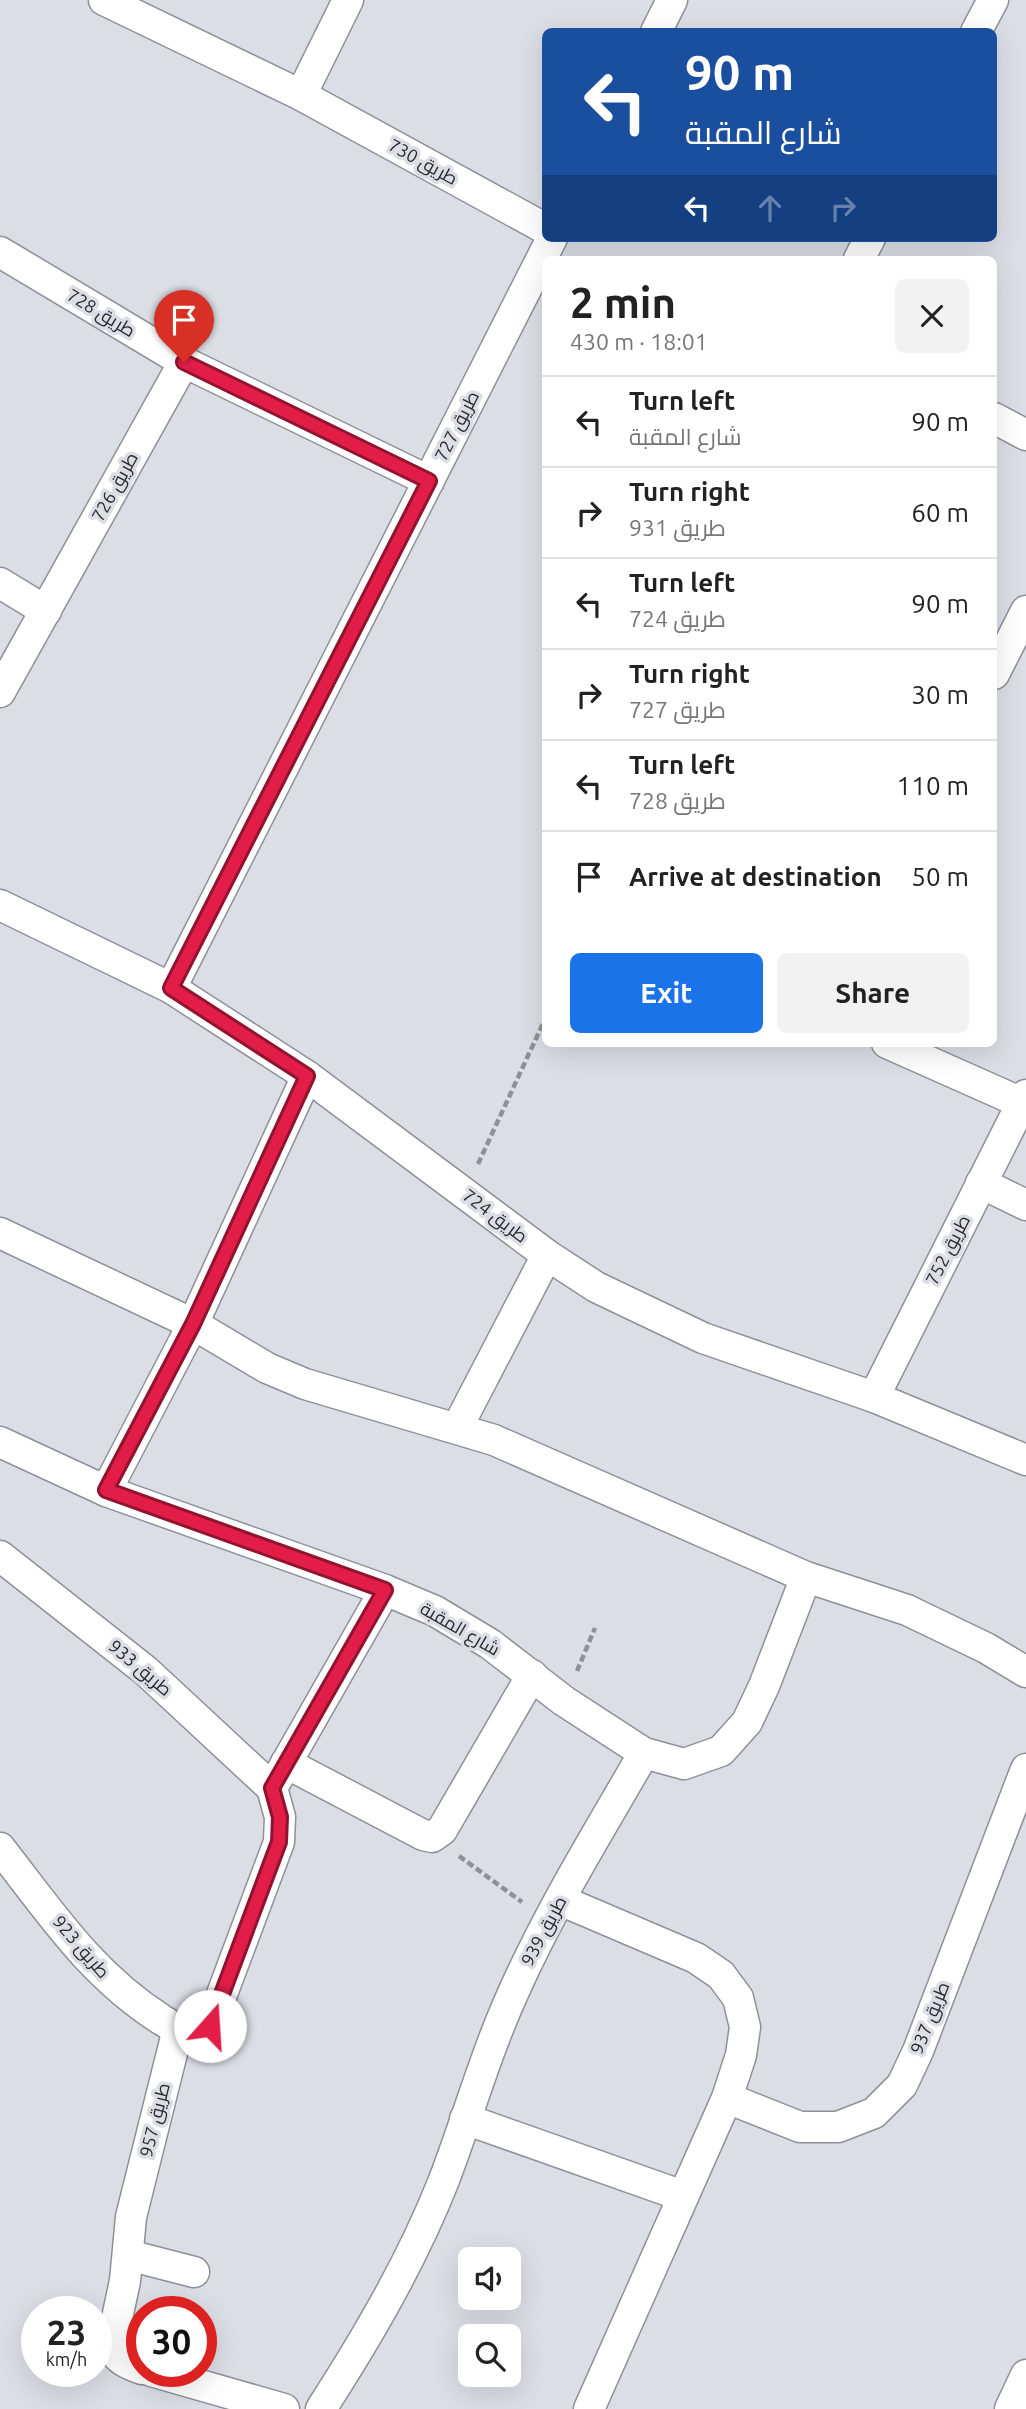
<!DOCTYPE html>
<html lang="en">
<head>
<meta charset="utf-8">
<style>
  :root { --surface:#fff; --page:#f2f2f2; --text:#222; --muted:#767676; --line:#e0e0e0; --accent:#1a73e8 }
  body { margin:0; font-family:Ubuntu,Cairo,sans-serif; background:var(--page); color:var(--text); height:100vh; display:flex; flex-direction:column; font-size:26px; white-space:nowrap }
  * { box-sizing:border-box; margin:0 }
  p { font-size:23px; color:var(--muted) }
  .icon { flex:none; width:38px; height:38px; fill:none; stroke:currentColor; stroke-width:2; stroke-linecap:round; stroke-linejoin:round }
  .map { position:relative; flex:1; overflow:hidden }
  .side { position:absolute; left:542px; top:256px; width:455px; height:791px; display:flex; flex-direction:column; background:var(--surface); border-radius:10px; box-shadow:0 7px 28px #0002 }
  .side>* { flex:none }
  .guide { position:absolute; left:542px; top:28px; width:455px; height:214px; border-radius:10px; box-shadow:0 7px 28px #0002; background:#1a4fa0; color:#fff; overflow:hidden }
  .tools { position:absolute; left:458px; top:2247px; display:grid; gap:14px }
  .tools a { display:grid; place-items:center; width:63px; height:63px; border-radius:10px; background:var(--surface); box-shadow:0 7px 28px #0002; font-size:35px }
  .speed { position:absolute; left:21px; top:2296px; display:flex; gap:14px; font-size:35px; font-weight:700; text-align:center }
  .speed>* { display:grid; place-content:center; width:91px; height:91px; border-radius:50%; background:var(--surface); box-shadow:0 7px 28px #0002; line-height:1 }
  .speed small { font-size:18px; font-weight:400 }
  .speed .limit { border:10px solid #d22; background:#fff; color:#111 }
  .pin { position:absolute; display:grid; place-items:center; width:60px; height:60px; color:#fff; margin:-72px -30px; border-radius:50% 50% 50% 0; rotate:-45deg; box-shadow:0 0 7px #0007 }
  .pin .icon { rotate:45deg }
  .me { position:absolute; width:77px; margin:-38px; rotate:19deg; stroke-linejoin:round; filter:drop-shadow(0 0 5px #0008) }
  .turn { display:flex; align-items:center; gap:24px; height:147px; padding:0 28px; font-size:32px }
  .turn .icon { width:91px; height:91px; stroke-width:2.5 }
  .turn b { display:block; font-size:49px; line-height:60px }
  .lanes { display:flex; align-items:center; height:66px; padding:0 28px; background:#0003; justify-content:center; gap:35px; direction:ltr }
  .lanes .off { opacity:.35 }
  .round { display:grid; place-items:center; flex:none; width:74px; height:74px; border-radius:10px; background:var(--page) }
  .overview { display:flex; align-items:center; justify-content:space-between; height:119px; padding:0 28px }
  h1 { font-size:42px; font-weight:700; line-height:52px }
  .cta { display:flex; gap:14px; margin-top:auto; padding:14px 28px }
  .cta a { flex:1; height:80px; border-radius:10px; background:var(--accent); color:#fff; font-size:28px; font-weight:700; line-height:80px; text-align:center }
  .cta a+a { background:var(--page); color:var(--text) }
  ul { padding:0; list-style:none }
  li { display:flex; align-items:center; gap:21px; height:91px; padding:0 28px; border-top:2px solid var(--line) }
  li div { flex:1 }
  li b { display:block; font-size:26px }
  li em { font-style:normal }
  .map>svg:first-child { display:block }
</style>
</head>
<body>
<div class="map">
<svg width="1026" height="2409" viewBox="0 0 1026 2409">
  <rect width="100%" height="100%" fill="#dbdee5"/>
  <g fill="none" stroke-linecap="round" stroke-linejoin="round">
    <defs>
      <g id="minor">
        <path d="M104,0l197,95 245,134"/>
        <path d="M656,32l16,-32"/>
        <path d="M976,32l17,-32"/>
        <path d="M301,95l47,-95"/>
        <path d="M0,252l184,110 245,119"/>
        <path d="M859,259l11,-21"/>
        <path d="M994,418l32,17"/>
        <path d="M0,583l46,28"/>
        <path d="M994,674l32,-63"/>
        <path d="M0,692l184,-330"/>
        <path d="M0,905l171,83 136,88 240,179 49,32 107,51 171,59 152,63"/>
        <path d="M171,988l381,-750"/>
        <path d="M887,1043l135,60"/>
        <path d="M981,1183l45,22"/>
        <path d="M0,1233l193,91 74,44 38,16 189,56 312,137 101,33 79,38 40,24"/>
        <path d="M874,1397l152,-302"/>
        <path d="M457,1428l90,-173"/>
        <path d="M0,1442l106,49 279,99 50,21 55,33 74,57 80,52 40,11 37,-13 26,-29 17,-36 42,-109"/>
        <path d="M106,1491l87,-167 114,-248"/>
        <path d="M0,1556l146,115 126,117"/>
        <path d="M286,1763l137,72 9,2 10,-7 90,-155"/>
        <path d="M0,1848c51,65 91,127 162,172 9,5 19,14 29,14 8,1 13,-4 19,-8l69,-184 1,-25 -8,-29 113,-198"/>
        <path d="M560,1900l136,58 25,17 17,23 7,29 -4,28 -14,43 -138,311"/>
        <path d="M727,2098l73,29h38l36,-14 28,-28 16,-34 108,-282"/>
        <path d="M465,2119l218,77"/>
        <path d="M128,2255l66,17"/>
        <path d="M142,2369c-15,-5 -24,-9 -31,-23l14,-65 6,-64 47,-188"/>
        <path d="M151,2371l133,38"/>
        <path d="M321,2409c47,-73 91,-148 123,-229 24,-63 42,-128 70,-189 37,-83 85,-160 130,-238"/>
        <path d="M1010,2409l16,-34"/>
      </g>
    </defs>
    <use href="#minor" stroke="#8d9197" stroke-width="33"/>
    <g stroke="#8e9095" stroke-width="4.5" stroke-dasharray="7 3.5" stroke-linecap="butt">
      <path d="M478,1164l68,-147"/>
      <path d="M577,1671l18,-43"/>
      <path d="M459,1856l63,46"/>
    </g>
    <use href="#minor" stroke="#fff" stroke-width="30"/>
  </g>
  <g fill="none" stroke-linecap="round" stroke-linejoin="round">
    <defs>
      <path id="route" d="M184,362l245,119 -258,507 136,88 -114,248 -87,166 279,100 -113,198 8,29 -1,25 -69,184"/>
    </defs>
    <use href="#route" stroke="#92132f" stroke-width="18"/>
    <use href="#route" stroke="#e11d48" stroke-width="12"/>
  </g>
  <g text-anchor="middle" stroke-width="7" stroke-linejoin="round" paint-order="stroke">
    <g font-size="18" fill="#27282a" stroke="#dbdee5">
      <text transform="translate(423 162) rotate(29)" y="6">طريق 730</text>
      <text transform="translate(101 313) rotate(31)" y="6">طريق 728</text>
      <text transform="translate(457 426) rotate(-63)" y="6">طريق 727</text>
      <text transform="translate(115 487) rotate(-61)" y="6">طريق 726</text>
      <text transform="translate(495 1216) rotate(37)" y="6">طريق 724</text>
      <text transform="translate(948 1250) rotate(-63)" y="6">طريق 752</text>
      <text transform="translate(460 1629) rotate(30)" y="6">شارع المقبة</text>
      <text transform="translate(140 1668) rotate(40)" y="6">طريق 933</text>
      <text transform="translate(544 1931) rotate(-62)" y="6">طريق 939</text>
      <text transform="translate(81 1947) rotate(49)" y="6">طريق 923</text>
      <text transform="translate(930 2018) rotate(-68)" y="6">طريق 937</text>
      <text transform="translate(155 2120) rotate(-76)" y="6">طريق 957</text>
    </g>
  </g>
</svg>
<div class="tools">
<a><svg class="icon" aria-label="sound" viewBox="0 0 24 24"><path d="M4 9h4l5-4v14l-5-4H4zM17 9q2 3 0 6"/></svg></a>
<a><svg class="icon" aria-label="search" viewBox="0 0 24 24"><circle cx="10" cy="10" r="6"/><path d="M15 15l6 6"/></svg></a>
</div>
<div class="speed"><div>23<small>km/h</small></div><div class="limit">30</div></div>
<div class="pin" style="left:184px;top:362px;background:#d93025"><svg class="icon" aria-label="arrive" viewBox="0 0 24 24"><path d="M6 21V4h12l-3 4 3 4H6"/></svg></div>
<svg class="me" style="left:210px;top:2026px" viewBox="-20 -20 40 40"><circle r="19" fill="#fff"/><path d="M0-13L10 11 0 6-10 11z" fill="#e11d48"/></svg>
<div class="guide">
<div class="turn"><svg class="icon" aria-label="left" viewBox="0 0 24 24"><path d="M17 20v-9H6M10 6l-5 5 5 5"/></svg><div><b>90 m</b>شارع المقبة</div></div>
<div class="lanes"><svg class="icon" aria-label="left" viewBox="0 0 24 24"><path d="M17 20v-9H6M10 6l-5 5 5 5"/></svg><svg class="icon off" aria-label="ahead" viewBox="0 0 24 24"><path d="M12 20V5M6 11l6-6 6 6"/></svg><svg class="icon off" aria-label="right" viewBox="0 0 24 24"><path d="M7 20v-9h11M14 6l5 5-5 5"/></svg></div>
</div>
<section class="side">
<div class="overview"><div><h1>2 min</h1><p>430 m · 18:01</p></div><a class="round"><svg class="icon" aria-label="close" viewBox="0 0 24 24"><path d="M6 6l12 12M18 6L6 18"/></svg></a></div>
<ul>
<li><svg class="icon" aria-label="left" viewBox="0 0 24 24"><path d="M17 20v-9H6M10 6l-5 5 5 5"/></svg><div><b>Turn left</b><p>شارع المقبة</p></div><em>90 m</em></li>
<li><svg class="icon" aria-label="right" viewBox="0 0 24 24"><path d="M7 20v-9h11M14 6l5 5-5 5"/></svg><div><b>Turn right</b><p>طريق 931</p></div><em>60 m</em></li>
<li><svg class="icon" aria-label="left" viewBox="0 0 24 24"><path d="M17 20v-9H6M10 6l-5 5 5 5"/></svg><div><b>Turn left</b><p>طريق 724</p></div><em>90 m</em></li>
<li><svg class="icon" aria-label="right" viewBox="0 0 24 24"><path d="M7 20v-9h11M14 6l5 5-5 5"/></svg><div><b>Turn right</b><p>طريق 727</p></div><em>30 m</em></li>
<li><svg class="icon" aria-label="left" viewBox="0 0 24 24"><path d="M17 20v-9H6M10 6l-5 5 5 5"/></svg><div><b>Turn left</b><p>طريق 728</p></div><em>110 m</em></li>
<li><svg class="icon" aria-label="arrive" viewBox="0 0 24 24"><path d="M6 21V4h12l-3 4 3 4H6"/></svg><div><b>Arrive at destination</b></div><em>50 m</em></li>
</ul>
<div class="cta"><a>Exit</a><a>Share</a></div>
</section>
</div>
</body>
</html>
